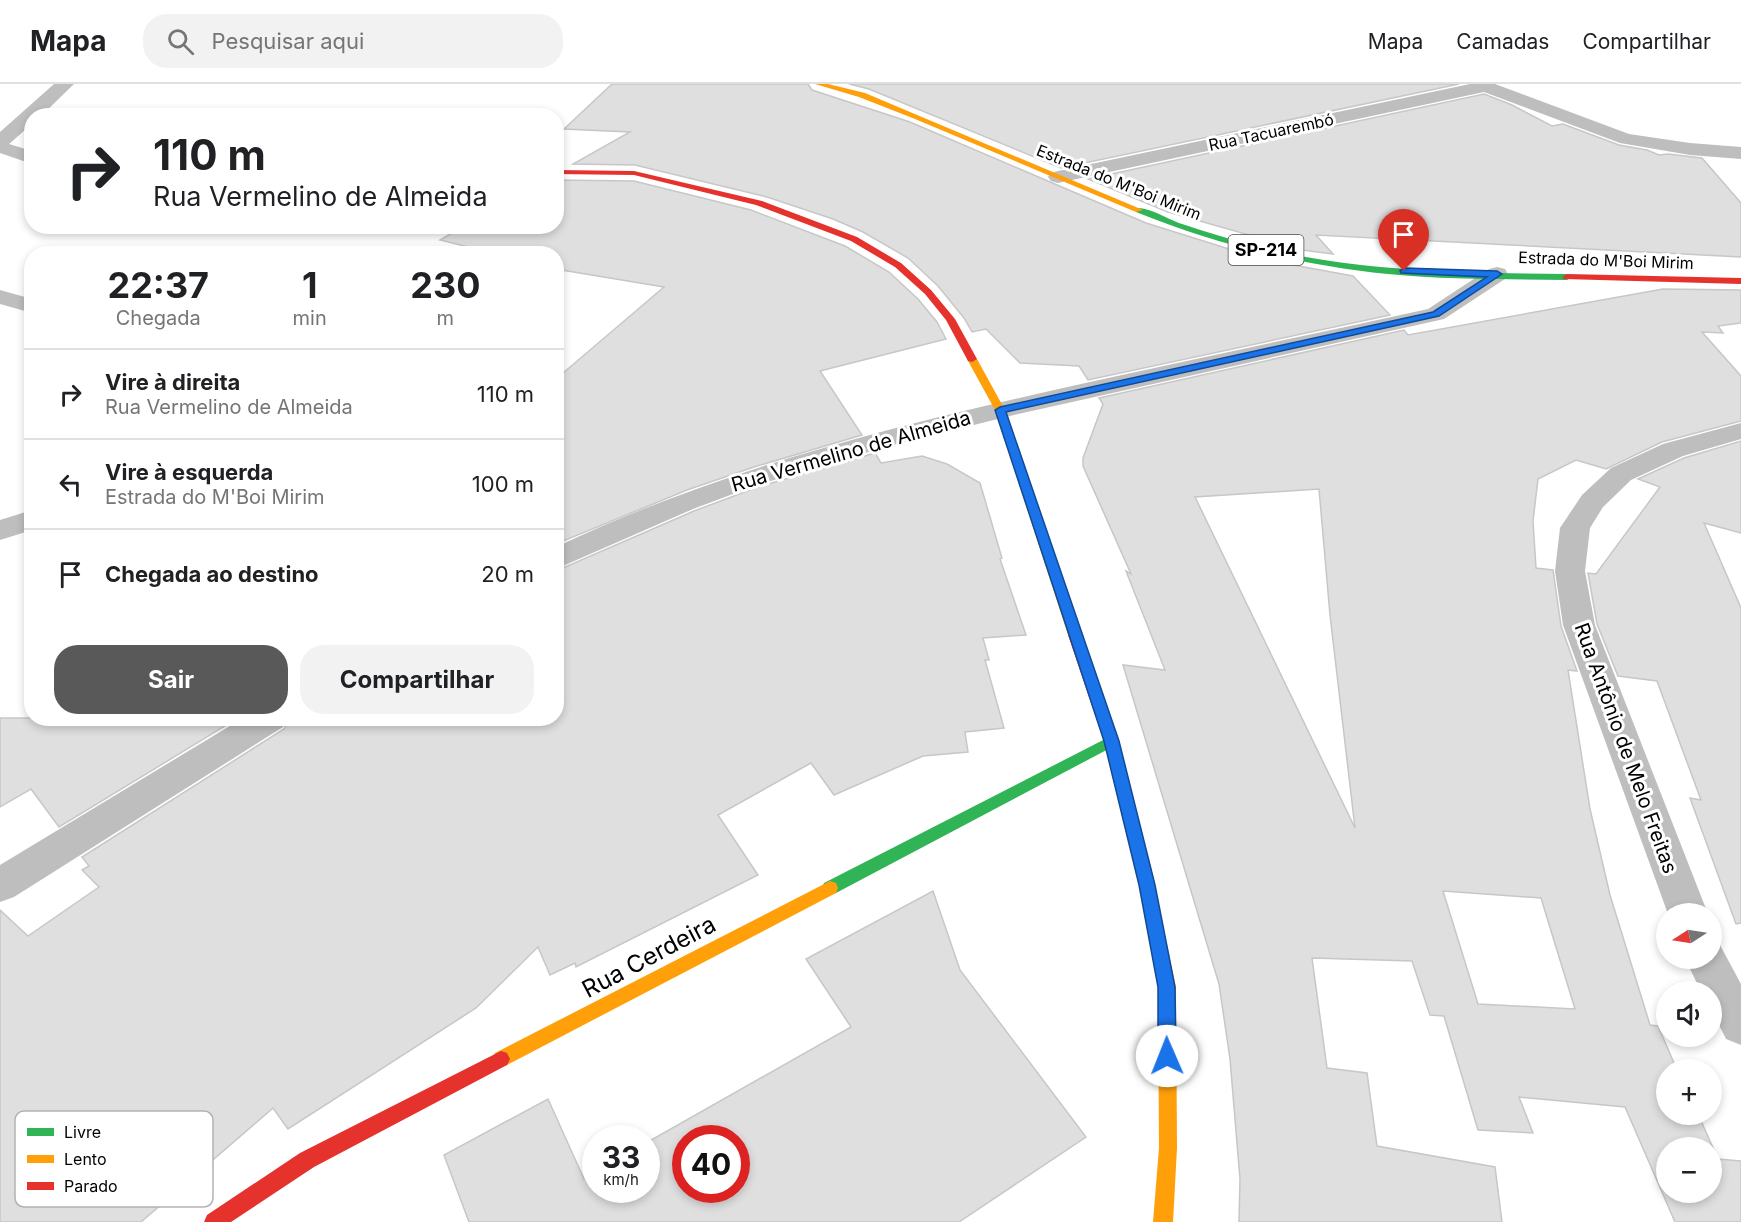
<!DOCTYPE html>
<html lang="pt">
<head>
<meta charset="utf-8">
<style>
  :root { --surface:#fff; --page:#f2f2f2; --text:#202124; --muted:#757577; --line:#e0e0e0; --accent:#595959 }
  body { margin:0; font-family:Inter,sans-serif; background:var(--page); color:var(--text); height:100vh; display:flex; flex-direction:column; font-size:22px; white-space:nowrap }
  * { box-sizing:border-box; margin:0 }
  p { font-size:20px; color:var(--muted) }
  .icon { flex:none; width:33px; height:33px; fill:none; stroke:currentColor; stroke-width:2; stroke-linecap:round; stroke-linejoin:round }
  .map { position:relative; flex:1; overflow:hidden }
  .drawer { position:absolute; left:24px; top:162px; width:540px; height:480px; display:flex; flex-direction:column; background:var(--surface); border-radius:24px; box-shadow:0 3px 9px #0003 }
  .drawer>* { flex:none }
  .banner { position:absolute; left:24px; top:24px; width:540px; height:126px; border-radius:24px; box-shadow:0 3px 9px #0003; background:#fff; color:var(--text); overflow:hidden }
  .needle { width:39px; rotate:258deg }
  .fabs { position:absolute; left:1656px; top:819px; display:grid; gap:12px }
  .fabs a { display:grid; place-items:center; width:66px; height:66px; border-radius:50%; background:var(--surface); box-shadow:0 3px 9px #0003; font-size:30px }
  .speed { position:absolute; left:582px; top:1041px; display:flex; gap:12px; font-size:30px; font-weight:700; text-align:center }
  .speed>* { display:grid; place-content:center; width:78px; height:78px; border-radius:50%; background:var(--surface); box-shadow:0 3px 9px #0003; line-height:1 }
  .speed small { font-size:15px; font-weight:400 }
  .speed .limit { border:9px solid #d22; background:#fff; color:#111 }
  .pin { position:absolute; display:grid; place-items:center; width:51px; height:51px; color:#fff; margin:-62px -26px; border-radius:50% 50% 50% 0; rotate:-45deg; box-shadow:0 0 6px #0007 }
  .pin .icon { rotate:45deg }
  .me { position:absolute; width:66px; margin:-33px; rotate:359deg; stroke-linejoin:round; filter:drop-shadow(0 0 4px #0008) }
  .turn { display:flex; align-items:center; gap:21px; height:126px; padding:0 30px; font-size:27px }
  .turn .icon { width:78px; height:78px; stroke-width:2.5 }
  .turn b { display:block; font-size:42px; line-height:51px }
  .eta { display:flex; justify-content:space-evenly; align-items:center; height:102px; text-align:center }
  .eta b { font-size:36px; font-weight:700; line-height:42px }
  .button { display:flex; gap:12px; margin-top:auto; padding:12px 30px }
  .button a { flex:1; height:69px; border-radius:24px; background:var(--accent); color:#fff; font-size:24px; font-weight:700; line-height:69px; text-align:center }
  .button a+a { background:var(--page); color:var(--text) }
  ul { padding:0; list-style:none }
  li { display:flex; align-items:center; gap:18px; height:90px; padding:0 30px; border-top:2px solid var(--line) }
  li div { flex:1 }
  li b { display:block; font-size:22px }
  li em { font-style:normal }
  header { display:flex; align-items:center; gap:36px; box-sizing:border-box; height:84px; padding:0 30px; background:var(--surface); border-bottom:2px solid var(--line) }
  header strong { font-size:28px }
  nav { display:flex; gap:33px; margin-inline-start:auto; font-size:21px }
  .search { width:420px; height:54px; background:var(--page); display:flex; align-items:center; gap:15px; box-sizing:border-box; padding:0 21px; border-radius:24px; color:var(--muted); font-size:22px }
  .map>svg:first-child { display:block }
</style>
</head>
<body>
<header>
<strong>Mapa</strong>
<div class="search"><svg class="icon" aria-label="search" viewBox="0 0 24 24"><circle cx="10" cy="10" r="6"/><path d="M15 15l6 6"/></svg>Pesquisar aqui</div>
<nav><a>Mapa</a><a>Camadas</a><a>Compartilhar</a></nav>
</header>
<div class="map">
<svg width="1741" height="1138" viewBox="0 0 1741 1138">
  <rect width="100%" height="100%" fill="#fff"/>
  <g fill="#dfdfdf" stroke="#c7c7c7" stroke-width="1.5" fill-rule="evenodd">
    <path d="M612,0h196l4,6 98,32 236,101 115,36 92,17 37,39 -302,65 -9,-14 -59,-3 -34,-34 -14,3 -8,-14 -26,-32 -30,-28 -45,-26 -30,-13 -66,-22 -132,-32 -62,-1 57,-32 -66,-3z"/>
    <path d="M849,0h610l-398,84 -192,-79z"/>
    <path d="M1484,10l28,11 40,21 11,-2 56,21 28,5 12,5 9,-1 34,4 39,45v54l-425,-22 17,19 -31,-4 -134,-38 -80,-33z"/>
    <path d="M556,96l78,1 117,29 94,36 44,26 29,27 19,23 9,17 -126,32 42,64 -108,32 -67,23 -131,54v-165l108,-92 -108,-18v-15h-59l-57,-14 24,-14h92z"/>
    <path d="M1663,205l78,1v33l-23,3 5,7 -21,-1 39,44v45l-79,21 -56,27 -30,-9 -38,19 -5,42 3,47 17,2 8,56 16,45 -9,-1 22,139 20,86 40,130 8,1 19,44h-11v44h32l20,45 23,2v61h-66l-50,-115 -106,-10 14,36 -55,-3 -34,-114 -14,-1 -18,-54 -100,-3 15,110 40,5 10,73 118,21 7,55h-263l1,-43 -10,-120 -11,-75 -96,-319 42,5 -39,-99 5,3 -48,-108v-8l20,-54 -4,-6 305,-68 4,5zM1319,405l11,126 25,213 -160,-331zM1443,807l98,7 34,111 -97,-5zM1666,1064h46v44h-46z"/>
    <path d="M1741,357v92l-37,-10 37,85v315l-5,1 -46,-126 11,2 -44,-119 -39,-5 -21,-52 -9,-51 8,1 64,-87 -22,-8 46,-21z"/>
    <path d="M875,369l6,10 41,-7 25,8 33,19 22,75 -2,1 26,76 -43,3 6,22h-4l19,68 -39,4 3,20 -45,4 -89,39 -23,-32 -93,52 40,60 -182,92 -1,-4 -25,12 -12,-28 -62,61 -188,121 -15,-21 -132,114h-141v-312l28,26 71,-49 -17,-17 7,-4 -7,-9 202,-128 6,-11h266v-147l138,-60 64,-24z"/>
    <path d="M0,634h238l-179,109 -28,-38 -31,18z"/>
    <path d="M933,807l27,79 126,167 -127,85h-490l-25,-67 104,-56 36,80 12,-6v17h50v-47l205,-116 -45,-68zM686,1054h50v52h-50z"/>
  </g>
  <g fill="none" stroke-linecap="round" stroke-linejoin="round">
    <g fill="#bebebe" fill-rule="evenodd">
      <path d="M54,0h20l-33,32h-9v8l-23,20 23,7v13l-32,-11v-21z"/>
      <path d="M1470,0h25l134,50 61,9 51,4v12l-51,-4 -70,-12 -136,-51 -426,91 -7,-2 -3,-4 3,-4 7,-2z"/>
      <path d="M1497,183l8,2 3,5 -3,5 -61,40 -430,96 -125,31 -132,39 -64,24 -137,60v-22c173,-82 357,-126 543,-167 110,-24 219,-47 329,-71l61,-40z"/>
      <path d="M0,206l32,9v14l-32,-9z"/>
      <path d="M1741,339v16l-58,17 -52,24 -28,27 -13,21 -5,43 10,54 113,289h-40l-105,-289 -8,-54 5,-43 22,-33 29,-27 52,-24z"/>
      <path d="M32,426v20l-32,10v-20z"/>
      <path d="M243,634h45l-5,9 -269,170 -14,5v-37z"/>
      <path d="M1712,858l8,3 21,39v61l-15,-6 -14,-28v-19h-11l-16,-34h27z"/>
    </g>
    <g fill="#30b455" fill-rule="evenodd">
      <path d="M1136,124c13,-1 30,10 43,15 33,11 67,21 101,29 95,20 190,21 287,22l5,3 -5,3c-60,-1 -119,0 -179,-6 -87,-9 -171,-29 -252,-62z"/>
      <path d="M1111,652l5,1 2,4 -2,4 -280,148 -6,2 -6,-2 -2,-5 2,-5z"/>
    </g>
    <g fill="#ff9f0a" fill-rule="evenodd">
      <path d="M815,0h13l37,9 278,117 -7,2 -221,-93 -56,-22z"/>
      <path d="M972,272l5,3 28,51 77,225 -2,3h-10l-2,-3 -73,-225 -28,-51z"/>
      <path d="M830,797l6,2 2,5 -2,5 -329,172 -6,2 -6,-2 -3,-6 3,-6z"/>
      <path d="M1157,845l6,2 2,5 11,51 1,161 -4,74h-20l6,-74 -1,-161 -9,-51 2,-5z"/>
    </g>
    <g fill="#e5322d" fill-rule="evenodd">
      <path d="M556,86l78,1 128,30 95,36 44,26 30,27 24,29 22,40 -5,3 -4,-1 -22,-41 -21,-26 -30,-27 -44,-26 -95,-36 -122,-30 -78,-1z"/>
      <path d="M1567,190l174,4v6l-177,-5 -2,-2z"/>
      <path d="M1075,546l7,5 36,106 37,144 10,51 -2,5 -6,2 -6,-2 -2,-5 -10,-51 -35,-144 -36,-106z"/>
      <path d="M501,967l6,2 3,6 -3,6 -193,102 -83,55h-27l3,-7 93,-62z"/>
    </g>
  </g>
  <path fill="#1a73e8" stroke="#114b97" stroke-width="1.5" d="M1404,184l93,3 5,3 -63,42 -433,96 113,329 36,144 20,102 1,69 -2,6 -7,3 -6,-3 -3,-6v-69l-19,-102 -35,-144 -109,-331 5,-3 433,-95 54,-35 -86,-4 -1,-2z"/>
  <g text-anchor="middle" stroke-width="6" stroke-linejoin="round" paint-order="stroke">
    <g font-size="16" fill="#000" stroke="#fff">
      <text transform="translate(1271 48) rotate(-12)" y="6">Rua Tacuarembó</text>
      <text transform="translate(1119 98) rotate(22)" y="6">Estrada do M'Boi Mirim</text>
      <text transform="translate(1606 176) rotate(2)" y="6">Estrada do M'Boi Mirim</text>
    </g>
    <rect fill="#fff" stroke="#4c4c4c" stroke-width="1.5" x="1228.5" y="151" width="75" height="30" rx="4.5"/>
    <g font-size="18" font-weight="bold" fill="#000">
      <text x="1266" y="172">SP-214</text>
    </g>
    <g font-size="20" fill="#000" stroke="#fff">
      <text transform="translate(851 367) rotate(-16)" y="7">Rua Vermelino de Almeida</text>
      <text transform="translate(1626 664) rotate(70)" y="7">Rua Antônio de Melo Freitas</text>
    </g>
    <g font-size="24" fill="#000" stroke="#fff">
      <text transform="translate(649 873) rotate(-28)" y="8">Rua Cerdeira</text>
    </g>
  </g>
  <rect x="15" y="1027" width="198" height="96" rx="9" fill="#fff" stroke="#b2b2b2" stroke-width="1.5"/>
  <rect x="27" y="1044" width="27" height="8" fill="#30b455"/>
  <rect x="27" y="1071" width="27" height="8" fill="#ff9f0a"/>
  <rect x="27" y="1098" width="27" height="8" fill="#e5322d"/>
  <g font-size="16" fill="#000">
    <text x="64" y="1054">Livre</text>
    <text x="64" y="1081">Lento</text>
    <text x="64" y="1108">Parado</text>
  </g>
</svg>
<div class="fabs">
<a><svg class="needle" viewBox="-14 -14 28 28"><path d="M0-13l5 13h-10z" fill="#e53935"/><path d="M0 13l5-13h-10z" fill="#757577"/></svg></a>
<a><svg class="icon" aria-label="sound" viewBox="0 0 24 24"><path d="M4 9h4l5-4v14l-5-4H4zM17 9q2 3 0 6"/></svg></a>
<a>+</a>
<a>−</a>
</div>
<div class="speed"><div>33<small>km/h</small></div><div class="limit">40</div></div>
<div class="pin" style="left:1404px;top:187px;background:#d93025"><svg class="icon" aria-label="arrive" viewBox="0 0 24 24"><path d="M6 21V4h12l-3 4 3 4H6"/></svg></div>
<svg class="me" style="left:1167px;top:972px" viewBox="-20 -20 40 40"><circle r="19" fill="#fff"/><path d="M0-13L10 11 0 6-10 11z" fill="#1a73e8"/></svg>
<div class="banner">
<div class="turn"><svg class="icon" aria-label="right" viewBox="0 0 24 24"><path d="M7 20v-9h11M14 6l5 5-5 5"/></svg><div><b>110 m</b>Rua Vermelino de Almeida</div></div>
</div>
<section class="drawer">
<div class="eta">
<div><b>22:37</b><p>Chegada</p></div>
<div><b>1</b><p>min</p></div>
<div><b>230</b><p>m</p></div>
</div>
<ul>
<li><svg class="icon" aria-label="right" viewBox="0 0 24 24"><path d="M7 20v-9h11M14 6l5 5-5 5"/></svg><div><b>Vire à direita</b><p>Rua Vermelino de Almeida</p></div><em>110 m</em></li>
<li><svg class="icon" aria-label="left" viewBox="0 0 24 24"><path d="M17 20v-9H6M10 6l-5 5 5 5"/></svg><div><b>Vire à esquerda</b><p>Estrada do M'Boi Mirim</p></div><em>100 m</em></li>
<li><svg class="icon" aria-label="arrive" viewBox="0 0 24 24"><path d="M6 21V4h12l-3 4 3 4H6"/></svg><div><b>Chegada ao destino</b></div><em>20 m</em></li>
</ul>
<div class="button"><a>Sair</a><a>Compartilhar</a></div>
</section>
</div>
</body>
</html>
